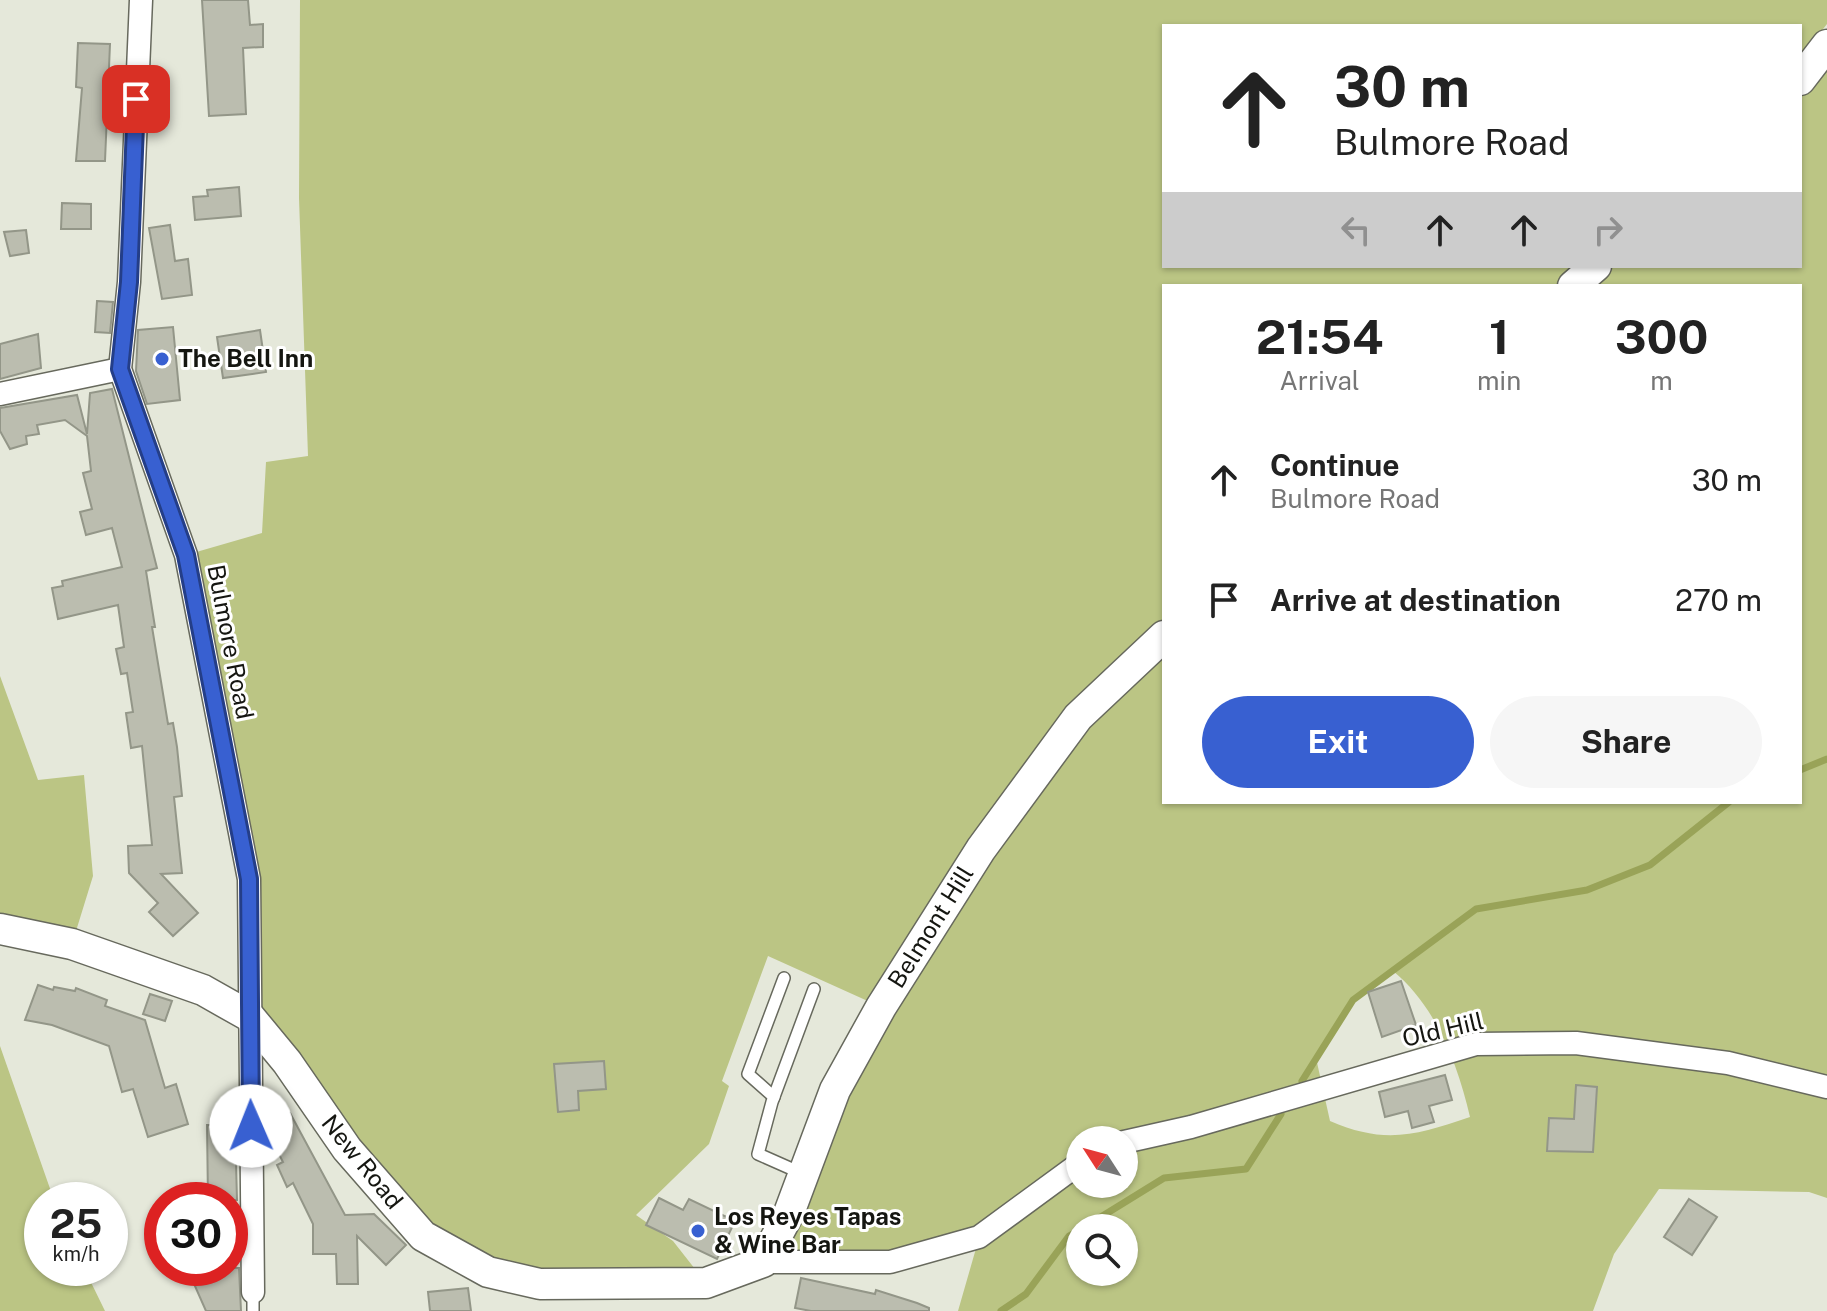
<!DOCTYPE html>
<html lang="en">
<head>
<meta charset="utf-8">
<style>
  :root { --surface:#fff; --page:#f6f6f6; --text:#222; --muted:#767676; --accent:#3860d1 }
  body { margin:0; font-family:"Public Sans",sans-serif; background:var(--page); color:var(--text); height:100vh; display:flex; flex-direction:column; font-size:30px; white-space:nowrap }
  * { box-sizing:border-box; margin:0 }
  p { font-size:26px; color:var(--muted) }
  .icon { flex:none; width:44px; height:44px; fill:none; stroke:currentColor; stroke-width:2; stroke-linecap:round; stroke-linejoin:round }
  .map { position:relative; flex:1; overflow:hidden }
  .details { position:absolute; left:1162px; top:284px; width:640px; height:520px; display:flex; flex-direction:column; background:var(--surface); border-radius:0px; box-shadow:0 2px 6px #0004 }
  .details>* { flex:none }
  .banner { position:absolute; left:1162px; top:24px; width:640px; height:244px; border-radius:0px; box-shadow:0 2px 6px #0004; background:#fff; color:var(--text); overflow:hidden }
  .needle { width:52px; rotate:306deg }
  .controls { position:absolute; left:1066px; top:1126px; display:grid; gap:16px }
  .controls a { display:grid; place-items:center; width:72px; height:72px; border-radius:50%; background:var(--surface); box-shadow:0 2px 6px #0004; font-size:40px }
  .speed { position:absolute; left:24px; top:1182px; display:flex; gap:16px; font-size:40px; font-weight:700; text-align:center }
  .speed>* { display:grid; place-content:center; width:104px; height:104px; border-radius:50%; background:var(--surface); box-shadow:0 2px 6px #0004; line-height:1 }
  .speed small { font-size:20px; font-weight:400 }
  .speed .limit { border:12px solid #d22; background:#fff; color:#111 }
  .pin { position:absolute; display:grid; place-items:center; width:68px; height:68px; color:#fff; margin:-34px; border-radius:16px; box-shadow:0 4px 12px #0006 }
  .me { position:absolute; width:88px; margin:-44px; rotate:359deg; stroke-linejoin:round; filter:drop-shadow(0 0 6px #0008) }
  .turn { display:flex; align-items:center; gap:28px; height:168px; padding:0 40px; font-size:36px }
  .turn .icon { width:104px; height:104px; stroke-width:2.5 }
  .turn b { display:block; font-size:56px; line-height:68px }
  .lanes { display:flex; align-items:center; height:76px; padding:0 40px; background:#0003; justify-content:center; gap:40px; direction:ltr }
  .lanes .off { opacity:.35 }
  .eta { display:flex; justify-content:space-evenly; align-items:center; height:136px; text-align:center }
  .eta b { font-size:48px; font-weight:700; line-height:56px }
  .primary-button { display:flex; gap:16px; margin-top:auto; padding:16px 40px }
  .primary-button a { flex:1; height:92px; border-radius:48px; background:var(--accent); color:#fff; font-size:32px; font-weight:700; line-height:92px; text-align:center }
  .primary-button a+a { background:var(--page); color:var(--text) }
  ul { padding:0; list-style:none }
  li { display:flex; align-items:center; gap:24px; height:120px; padding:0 40px }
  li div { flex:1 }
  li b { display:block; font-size:30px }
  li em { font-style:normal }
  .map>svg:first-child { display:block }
</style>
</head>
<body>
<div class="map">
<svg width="1827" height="1311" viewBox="0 0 1827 1311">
  <rect width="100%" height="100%" fill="#e5e8da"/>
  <g fill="#bbc584" fill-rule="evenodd">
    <path d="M300,0h1527v24l-27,35v-33h-636v240h636v-167l27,-35v1134l-18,-6 -150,-3 -45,65 -21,57h-635l21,-73 -89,24h-127l118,-255 -113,-51 -46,125 7,5 -20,58 -73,71 37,26 33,42 -166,1 -117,-48 -174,-220v-137l-63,-324 76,-22 4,-71 42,-6 -9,-258zM1164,286h636v516h-636zM1393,971c43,35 65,94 77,146 -53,18 -85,28 -140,4l-14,-63 37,-58zM1080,1140h44v44h-44zM1080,1228h44v44h-44z"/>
    <path d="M0,676l38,104 46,-5 9,101 -21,68 -72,-15z"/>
    <path d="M0,1046l54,154h-12v68h42l21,43h-105z"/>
  </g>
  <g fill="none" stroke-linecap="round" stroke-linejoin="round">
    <g stroke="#99a358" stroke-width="7">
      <path d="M1800,770l27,-11"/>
      <path d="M1302,1081l51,-81 123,-91 111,-19 63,-25 79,-63"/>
      <path d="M1083,1228l81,-50 82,-9 35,-55"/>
      <path d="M1001,1311l25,-17 43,-58 11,-6"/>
    </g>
  </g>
  <g fill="#bbbdaf" stroke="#939688" stroke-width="2">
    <path d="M202,0h46l2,25 13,-1v23l-20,1 3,66 -37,2z"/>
    <path d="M78,43l32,1 -5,117h-29l6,-73 -6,-1z"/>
    <path d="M239,187l2,29 -46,4 -2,-23 15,-1 -1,-6z"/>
    <path d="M62,203l29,1v25h-30z"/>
    <path d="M170,225l5,36 13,-2 4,36 -30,4 -13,-71z"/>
    <path d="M26,230l3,23 -19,3 -6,-24z"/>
    <path d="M97,301l16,1 -3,31 -15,-1z"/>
    <path d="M173,327l7,73 -33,4 -11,-33 2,-41z"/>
    <path d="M260,330l6,42 -43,6 -6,-41z"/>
    <path d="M38,334l3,34 -41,11v-35z"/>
    <path d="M112,389l45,179 -11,3 9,56h-3l16,97 5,-1 4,24 5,49 -8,1 8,76 -21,1 37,39 -25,23 -24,-24 9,-9 -29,-30 -1,-27 24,-1 -10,-99 -11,2 -5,-35 7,-1 -6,-39 -6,1 -5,-25 8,-2 -6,-42 -60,14 -6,-31 11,-2 -1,-5 60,-14 -10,-39 -26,7 -6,-23 12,-3 -9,-36 8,-2 -4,-35 -22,-16 -28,5 2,9 -13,2 1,8 -17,5 -10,-18v-23l77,-13 10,39 3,-41z"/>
    <path d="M1401,981l15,44 -34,12 -14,-45z"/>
    <path d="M38,985l15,5 1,-3 21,4 1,-3 31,12 -2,6 40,14 20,68 11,-4 12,40 -40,13 -15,-48 -11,3 -13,-46 -57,-21 -27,-5z"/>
    <path d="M150,994l22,7 -7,20 -22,-7z"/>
    <path d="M604,1061l2,28 -28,2 1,19 -21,2 -4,-48z"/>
    <path d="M1445,1075l7,25 -23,6 5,16 -22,6 -4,-17 -23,6 -6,-25z"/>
    <path d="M1576,1085l21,2 -4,65 -46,-1 2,-33 25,1z"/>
    <path d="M290,1113l55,102 29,-1 32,31 -20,20 -29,-29 1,48h-21l-1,-30h-23v-30l-20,-41 -6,4 -10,-22 6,-3 -18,-35z"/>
    <path d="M207,1125l28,1 2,74h-29z"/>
    <path d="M659,1198l24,12 6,-11 46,22 -18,38 -71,-34z"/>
    <path d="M1689,1199l28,18 -25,38 -28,-18z"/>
    <path d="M187,1268h52l2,43h-35z"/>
    <path d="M801,1278l74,16 1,-4 41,13 12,5v3h-118l-16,-3z"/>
    <path d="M468,1288l3,23h-41l-2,-19z"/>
  </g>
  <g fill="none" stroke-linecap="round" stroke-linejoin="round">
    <defs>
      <g id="lane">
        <path d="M774,1097l-26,-23 36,-96"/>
        <path d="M801,1173l-43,-19 14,-52 42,-113"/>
        <path d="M253,1292v19"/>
      </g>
      <g id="street">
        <path d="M141,0l-12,282 -9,87 66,186 63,324 4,413"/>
        <path d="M0,394l120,-25"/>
        <path d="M1124,1142l67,-15 285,-83 100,-1 152,20 99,24"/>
        <path d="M763,1262h127l89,-25 101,-74"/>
      </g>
      <g id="secondary">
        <path d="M1800,80l27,-35"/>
        <path d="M1573,286l23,-20"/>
        <path d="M0,929l72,15 131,46 46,26 38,46 60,87 76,87 65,36 52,12 166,-1 57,-21 26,-49 46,-123 46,-83 100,-158 97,-132 86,-81"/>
      </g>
    </defs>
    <use href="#lane" stroke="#67695d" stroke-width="14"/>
    <use href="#street" stroke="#67695d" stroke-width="25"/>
    <use href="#secondary" stroke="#67695d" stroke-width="33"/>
    <use href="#lane" stroke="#fff" stroke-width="11"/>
    <use href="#street" stroke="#fff" stroke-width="22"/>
    <use href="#secondary" stroke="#fff" stroke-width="30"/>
  </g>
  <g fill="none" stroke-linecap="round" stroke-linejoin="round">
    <defs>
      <path id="route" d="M136,99l-7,183 -9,87 66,186 63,324 2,247"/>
    </defs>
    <use href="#route" stroke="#243e88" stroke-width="20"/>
    <use href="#route" stroke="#3860d1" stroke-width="14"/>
  </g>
  <g fill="#3860d1" stroke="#fff" stroke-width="3">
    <circle cx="162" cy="359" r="8"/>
    <circle cx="698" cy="1231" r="8"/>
  </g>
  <g text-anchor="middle" stroke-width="6" stroke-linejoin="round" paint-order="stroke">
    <g font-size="24" font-weight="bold" fill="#151611" stroke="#fff" text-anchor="start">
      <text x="178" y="367">The Bell Inn</text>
      <text x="714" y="1225">Los Reyes Tapas<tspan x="714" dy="28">&amp; Wine Bar</tspan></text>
    </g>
    <g font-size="24" fill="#151611" stroke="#fff">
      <text transform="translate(230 642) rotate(79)" y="8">Bulmore Road</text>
      <text transform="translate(931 927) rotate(-58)" y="8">Belmont Hill</text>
      <text transform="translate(1443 1030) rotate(-13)" y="8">Old Hill</text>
      <text transform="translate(362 1162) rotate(51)" y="8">New Road</text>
    </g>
  </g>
</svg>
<div class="controls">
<a><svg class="needle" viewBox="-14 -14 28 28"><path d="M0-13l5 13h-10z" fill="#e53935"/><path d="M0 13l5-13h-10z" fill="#767676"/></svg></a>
<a><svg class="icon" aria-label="search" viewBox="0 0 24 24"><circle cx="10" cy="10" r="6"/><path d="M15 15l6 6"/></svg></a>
</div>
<div class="speed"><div>25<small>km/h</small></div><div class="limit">30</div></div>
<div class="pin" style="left:136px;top:99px;background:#d93025"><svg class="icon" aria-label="arrive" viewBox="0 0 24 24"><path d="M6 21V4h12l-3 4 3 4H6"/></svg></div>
<svg class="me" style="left:251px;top:1126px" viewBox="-20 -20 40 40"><circle r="19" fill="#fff"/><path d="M0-13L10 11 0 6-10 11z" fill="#3860d1"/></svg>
<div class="banner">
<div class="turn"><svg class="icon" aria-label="ahead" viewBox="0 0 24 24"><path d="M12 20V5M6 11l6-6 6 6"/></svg><div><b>30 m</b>Bulmore Road</div></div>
<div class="lanes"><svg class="icon off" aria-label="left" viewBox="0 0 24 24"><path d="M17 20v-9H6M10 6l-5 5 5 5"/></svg><svg class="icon" aria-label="ahead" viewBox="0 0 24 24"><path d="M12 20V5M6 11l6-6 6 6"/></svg><svg class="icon" aria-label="ahead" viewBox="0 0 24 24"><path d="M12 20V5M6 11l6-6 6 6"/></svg><svg class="icon off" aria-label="right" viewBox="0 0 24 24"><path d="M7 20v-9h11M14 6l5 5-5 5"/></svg></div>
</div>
<section class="details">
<div class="eta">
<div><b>21:54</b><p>Arrival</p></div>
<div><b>1</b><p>min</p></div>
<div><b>300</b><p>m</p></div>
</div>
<ul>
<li><svg class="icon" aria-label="ahead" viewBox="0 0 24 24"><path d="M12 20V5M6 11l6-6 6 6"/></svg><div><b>Continue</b><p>Bulmore Road</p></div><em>30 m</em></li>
<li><svg class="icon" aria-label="arrive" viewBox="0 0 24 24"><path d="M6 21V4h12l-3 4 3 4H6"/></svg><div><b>Arrive at destination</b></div><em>270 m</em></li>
</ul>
<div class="primary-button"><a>Exit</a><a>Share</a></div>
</section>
</div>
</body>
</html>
